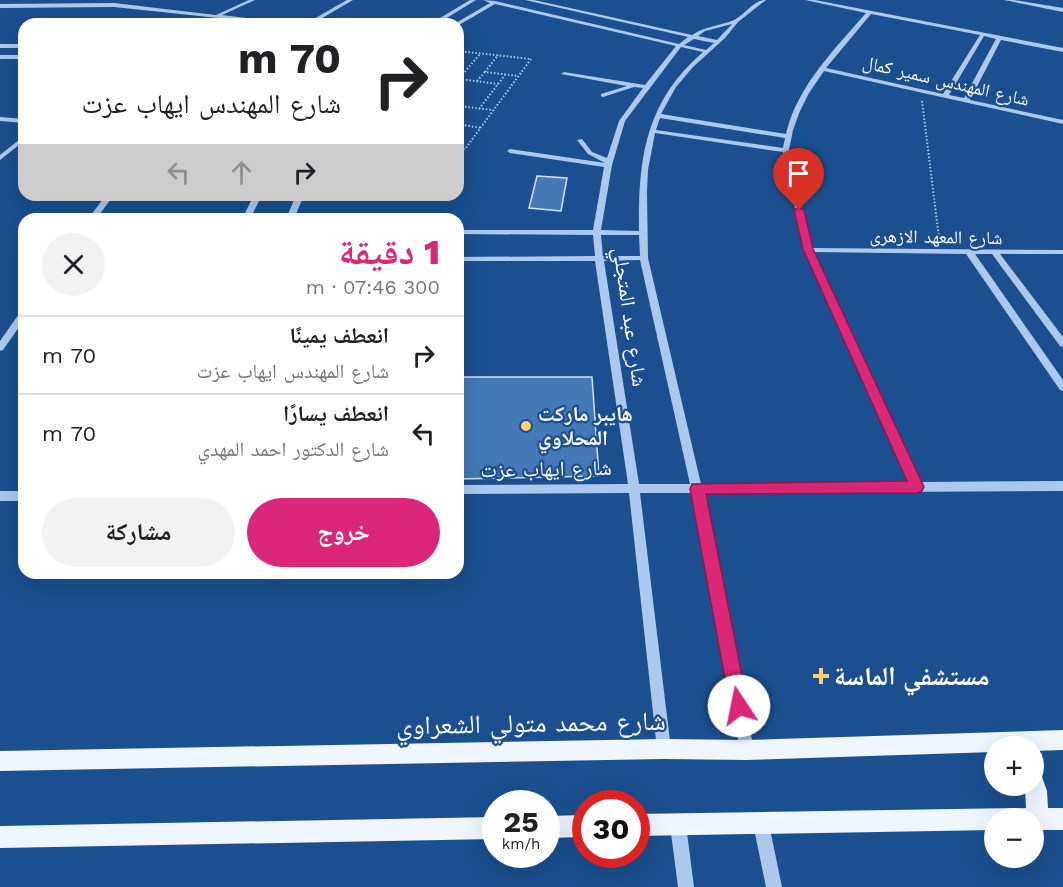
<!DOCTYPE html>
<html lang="ar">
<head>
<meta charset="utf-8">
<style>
  :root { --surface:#fff; --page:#f2f2f2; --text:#202124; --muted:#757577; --line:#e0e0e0; --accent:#db2777 }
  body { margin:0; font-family:"Work Sans","Noto Naskh Arabic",sans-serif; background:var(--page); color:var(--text); direction:rtl; height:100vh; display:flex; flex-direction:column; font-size:22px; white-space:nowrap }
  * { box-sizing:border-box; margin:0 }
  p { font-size:20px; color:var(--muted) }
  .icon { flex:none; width:33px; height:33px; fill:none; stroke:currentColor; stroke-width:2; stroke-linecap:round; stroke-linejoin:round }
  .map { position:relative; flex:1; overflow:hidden; direction:ltr }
  .panel { position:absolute; left:18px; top:213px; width:446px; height:366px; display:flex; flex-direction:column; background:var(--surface); border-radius:18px; box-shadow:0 6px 24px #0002; direction:rtl }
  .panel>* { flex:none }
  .guide { position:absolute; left:18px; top:18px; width:446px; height:183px; border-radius:18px; box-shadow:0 6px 24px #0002; direction:rtl; background:#fff; color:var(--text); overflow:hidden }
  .buttons { position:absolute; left:984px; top:736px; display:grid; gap:12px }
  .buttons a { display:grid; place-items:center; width:60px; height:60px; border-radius:50%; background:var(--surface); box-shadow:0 6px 24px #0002; font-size:30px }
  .speed { position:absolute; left:482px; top:790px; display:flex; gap:12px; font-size:30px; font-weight:700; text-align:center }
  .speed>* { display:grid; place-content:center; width:78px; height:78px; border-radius:50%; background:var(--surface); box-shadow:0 6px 24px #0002; line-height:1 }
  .speed small { font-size:15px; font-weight:400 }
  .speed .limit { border:9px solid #d22; background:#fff; color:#111 }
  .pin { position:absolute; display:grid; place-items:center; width:51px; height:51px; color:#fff; margin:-62px -26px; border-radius:50% 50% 50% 0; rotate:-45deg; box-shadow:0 0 6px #0007 }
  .pin .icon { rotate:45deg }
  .me { position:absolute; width:66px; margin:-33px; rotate:349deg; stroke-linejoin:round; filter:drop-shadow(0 0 4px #0008) }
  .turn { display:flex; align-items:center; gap:21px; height:126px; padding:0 24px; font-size:27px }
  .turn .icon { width:78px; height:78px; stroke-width:2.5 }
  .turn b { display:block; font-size:42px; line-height:51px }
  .lanes { display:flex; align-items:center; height:57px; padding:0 24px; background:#0003; justify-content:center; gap:30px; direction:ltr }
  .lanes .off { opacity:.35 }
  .round { display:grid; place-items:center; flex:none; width:63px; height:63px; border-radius:32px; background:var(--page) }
  .head { display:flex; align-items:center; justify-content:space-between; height:102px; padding:0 24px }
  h1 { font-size:36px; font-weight:800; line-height:45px; color:var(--accent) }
  .action { display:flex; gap:12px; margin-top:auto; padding:12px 24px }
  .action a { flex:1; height:69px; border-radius:36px; background:var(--accent); color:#fff; font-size:24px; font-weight:800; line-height:69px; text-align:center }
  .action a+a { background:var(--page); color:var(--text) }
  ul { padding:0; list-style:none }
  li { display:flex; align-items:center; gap:18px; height:78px; padding:0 24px; border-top:2px solid var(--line) }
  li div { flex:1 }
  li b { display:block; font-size:22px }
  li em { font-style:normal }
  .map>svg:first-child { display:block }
</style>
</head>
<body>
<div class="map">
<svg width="1063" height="887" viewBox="0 0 1063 887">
  <rect width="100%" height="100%" fill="#1b4f8f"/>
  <g fill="#4478b7" stroke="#cfe3fa" stroke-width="1.5">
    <path d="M537,176l30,2 -6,33 -32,-3z"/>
    <path d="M458,377h134l7,99 -141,3z"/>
  </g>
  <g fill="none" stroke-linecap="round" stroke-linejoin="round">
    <g stroke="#a9c9ee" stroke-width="2" stroke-dasharray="1.5 2" stroke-linecap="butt">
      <path d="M458,51l73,8 -66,90 -7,1"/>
      <path d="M485,72l13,-17"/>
      <path d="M459,79l39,5"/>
      <path d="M458,80l22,-26"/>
      <path d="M477,81l8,-9 33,4"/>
      <path d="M922,101l17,137"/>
      <path d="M458,106l35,4"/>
      <path d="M479,109l26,-34"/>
      <path d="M458,124l23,4"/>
      <path d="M458,134l6,-9"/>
    </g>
    <path stroke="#a9c9ee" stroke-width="3" stroke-dasharray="2 4" stroke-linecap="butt" d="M938,237l1,5"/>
    <g fill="#a9c9ee" fill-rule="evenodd">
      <path d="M249,0h6l-33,15 70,9h-17l-161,-17 -114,1v-4l114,-1 102,12z"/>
      <path d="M347,0h6l-41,24h-7z"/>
      <path d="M470,0h6l-39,24h-7z"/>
      <path d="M483,0l12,1 184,43 9,-7 -163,-37h9l158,35c13,-9 28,-9 42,-15 11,-5 19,-20 32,-20l-28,22 -13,16 -32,29 -17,20 -15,27 125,20c11,-48 49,-85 80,-121l-61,-13h10l248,48v4l-62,-12 -31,60 93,20v4l-239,-53 -15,22 -9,18 -7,19 -4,20 22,98 252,2v4h-63l63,83v10l-3,-1 -68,-92h-17l88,126v11l-3,-1 -94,-136 -153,-2 107,230 143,-1v10l-360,2 51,257 -2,5 -5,2 -5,-2 -2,-5 -48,-257h-52l31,256 -2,5 -5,2 -5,-2 -2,-5 -28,-256 -171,1v-9l170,-1 -33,-223h-137v-4l137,-1 -2,-21 -135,-1v-4h135l11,-63 -94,-14 -3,-2 3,-2 95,14 -17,-9 -11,-14 5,-1 10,13 15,6 12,-37 24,-33 -9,-1 -31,10 -2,-1v-2l26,-8 -66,-12 3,-2 81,13 31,-39 -181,-42 -36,21 -5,-1 36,-21zM871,14l109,21 -37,59 -117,-26zM732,24l-15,16 -19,-4 7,-5zM984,36l12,3 -32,59 -15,-3zM694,39l20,4 -8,7 -22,-5zM681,47l22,5c-58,50 -65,107 -64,179l-38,-1 11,-65 13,-44zM660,118l125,20 -2,10 -127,-18zM655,133l128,19 21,98 105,233 -208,1 -53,-226 -1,-66 1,-22zM601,235h38l1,21h-37zM640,260l50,224h-51l-35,-223z"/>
      <path d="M1004,0h10l49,8v4z"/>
      <rect x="0" y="44" width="24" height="4"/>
      <rect x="0" y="55" width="24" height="4"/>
      <path d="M0,117l24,2v4l-24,-2z"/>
      <path d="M24,136v5l-24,19v-5z"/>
      <path d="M106,195h8l-18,24h-8z"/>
      <path d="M254,195h8l-12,24h-8z"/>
      <path d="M296,195h8l-10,24h-8z"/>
      <path d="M24,310v10l-21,30 -3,1v-10l21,-30z"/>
      <rect x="0" y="491" width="24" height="10"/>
      <path d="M761,816l5,3 3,5 13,63h-16l-13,-63 3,-5z"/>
      <path d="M678,817l5,3 3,5 8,62h-16l-8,-62 3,-5z"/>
    </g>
    <g fill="#f0f6ff" fill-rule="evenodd">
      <path d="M1063,730v20l-29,1v-4h-40v5l-247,8 -83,-1 -664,12v-20l664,-12 83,1z"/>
      <path d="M1034,770l7,4 6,17 1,17h15v22h-29v-11h-40v11l-358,6v-22l390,-6 -1,-22h9z"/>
      <path d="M585,815v22l-39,1v-22z"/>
      <path d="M495,817v22l-495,9v-22z"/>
    </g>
  </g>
  <path fill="#db2777" stroke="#8e194d" stroke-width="1.5" d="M799,207l5,3 9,39 111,238 -2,4 -5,2 -211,1 42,212 -3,6 -6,3 -6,-3 -3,-6 -40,-217 2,-5 215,-3 -104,-232 -9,-39z"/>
  <g fill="#ffd166" stroke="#1b4f8f" stroke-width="2">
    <circle cx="526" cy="426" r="6"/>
    <path d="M818 667h6v6h6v6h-6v6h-6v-6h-6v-6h6z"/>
  </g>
  <g text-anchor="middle" stroke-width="4.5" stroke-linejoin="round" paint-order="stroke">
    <g font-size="18" fill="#fff" stroke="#1b4f8f">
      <text transform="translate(946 81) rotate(13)" y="6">شارع المهندس سمير كمال</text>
      <text transform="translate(936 237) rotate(1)" y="6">شارع المعهد الازهرى</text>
    </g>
    <g font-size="21" fill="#fff" stroke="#1b4f8f">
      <text transform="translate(630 317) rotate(82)" y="7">شارع عبد المتجلي</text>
      <text transform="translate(546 469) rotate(-1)" y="7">شارع ايهاب عزت</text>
    </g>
    <g font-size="21" font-weight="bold" fill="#fff" stroke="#1b4f8f" text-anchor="start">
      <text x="538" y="421">هايبر ماركت<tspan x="538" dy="24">المحلاوي</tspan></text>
    </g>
    <g font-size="26" font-weight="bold" fill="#fff" stroke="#1b4f8f" text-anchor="start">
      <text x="834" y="685">مستشفي الماسة</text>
    </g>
    <g font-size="26" fill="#fff" stroke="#1b4f8f">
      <text transform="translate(531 723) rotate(-1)" y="9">شارع محمد متولي الشعراوي</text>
    </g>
  </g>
</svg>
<div class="buttons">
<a>+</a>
<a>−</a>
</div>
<div class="speed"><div>25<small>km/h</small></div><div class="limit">30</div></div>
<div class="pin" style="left:799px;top:210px;background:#d93025"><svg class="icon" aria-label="arrive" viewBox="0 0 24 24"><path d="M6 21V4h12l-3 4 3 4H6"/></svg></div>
<svg class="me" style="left:739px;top:706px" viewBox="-20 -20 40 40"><circle r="19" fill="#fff"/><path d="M0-13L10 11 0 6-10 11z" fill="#db2777"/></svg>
<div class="guide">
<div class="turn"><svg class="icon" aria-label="right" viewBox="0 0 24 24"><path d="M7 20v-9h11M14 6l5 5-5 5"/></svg><div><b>70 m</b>شارع المهندس ايهاب عزت</div></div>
<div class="lanes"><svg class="icon off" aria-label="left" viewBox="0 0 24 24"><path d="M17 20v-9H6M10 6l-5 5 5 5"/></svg><svg class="icon off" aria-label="ahead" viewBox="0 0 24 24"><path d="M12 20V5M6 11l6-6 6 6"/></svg><svg class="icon" aria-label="right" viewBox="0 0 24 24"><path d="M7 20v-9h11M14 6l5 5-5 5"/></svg></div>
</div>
<section class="panel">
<div class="head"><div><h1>1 دقيقة</h1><p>300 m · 07:46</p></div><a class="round"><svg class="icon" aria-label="close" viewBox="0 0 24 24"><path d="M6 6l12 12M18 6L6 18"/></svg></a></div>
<ul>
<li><svg class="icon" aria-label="right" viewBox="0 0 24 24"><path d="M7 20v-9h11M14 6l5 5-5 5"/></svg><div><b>انعطف يمينًا</b><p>شارع المهندس ايهاب عزت</p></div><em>70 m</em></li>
<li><svg class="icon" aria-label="left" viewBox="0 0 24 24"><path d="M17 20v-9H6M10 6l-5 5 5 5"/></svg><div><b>انعطف يسارًا</b><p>شارع الدكتور احمد المهدي</p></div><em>70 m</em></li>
</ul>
<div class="action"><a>خروج</a><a>مشاركة</a></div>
</section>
</div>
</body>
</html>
